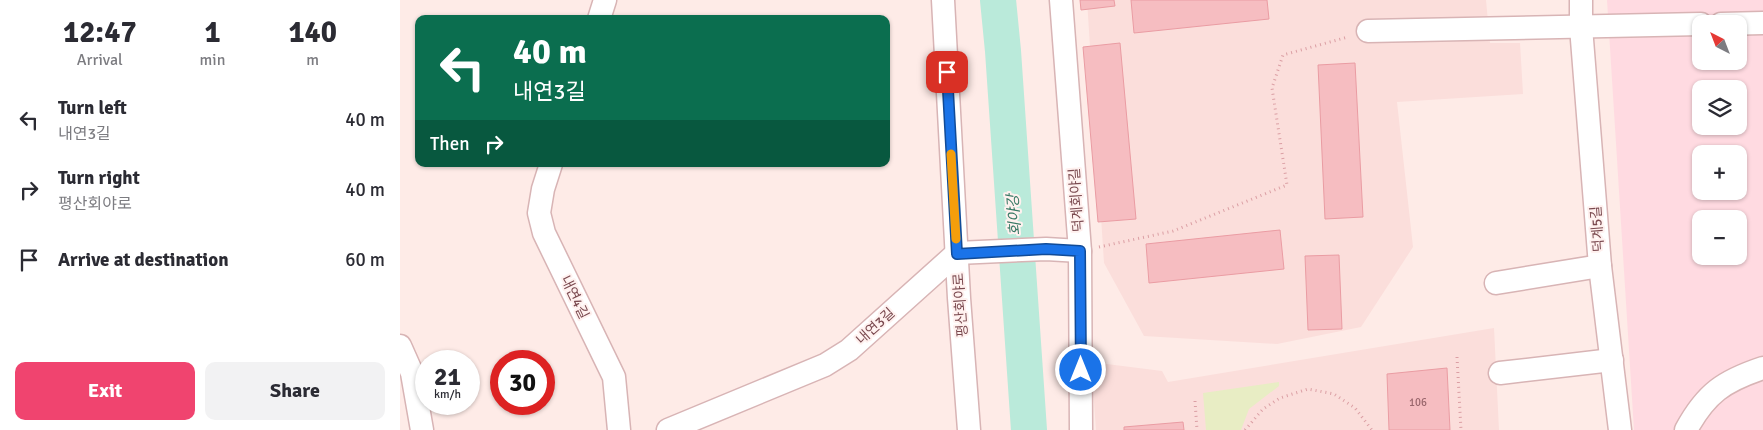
<!DOCTYPE html>
<html lang="en">
<head>
<meta charset="utf-8">
<style>
  :root { --surface:#fff; --page:#f2f2f3; --text:#2b2b33; --muted:#7c7c81; --accent:#f0446f }
  body { margin:0; font-family:Signika,"Noto Sans KR",sans-serif; background:var(--page); color:var(--text); height:100vh; display:flex; flex-direction:column; font-size:19px; white-space:nowrap }
  * { box-sizing:border-box; margin:0 }
  p { font-size:16px; color:var(--muted) }
  .icon { flex:none; width:28px; height:28px; fill:none; stroke:currentColor; stroke-width:2; stroke-linecap:round; stroke-linejoin:round }
  .map { position:relative; flex:1; overflow:hidden }
  .details { display:flex; flex-direction:column; background:var(--surface); width:400px }
  .details>* { flex:none }
  .top-card { position:absolute; left:15px; top:15px; width:475px; height:152px; border-radius:10px; box-shadow:0 1px 4px #0004; background:#0b6e4f; color:#fff; overflow:hidden }
  .needle { width:32px; rotate:318deg }
  .controls { position:absolute; left:1292px; top:15px; display:grid; gap:10px }
  .controls a { display:grid; place-items:center; width:55px; height:55px; border-radius:10px; background:var(--surface); box-shadow:0 1px 4px #0004; font-size:25px }
  .speed { position:absolute; left:15px; top:350px; display:flex; gap:10px; font-size:25px; font-weight:700; text-align:center }
  .speed>* { display:grid; place-content:center; width:65px; height:65px; border-radius:50%; background:var(--surface); box-shadow:0 1px 4px #0004; line-height:1 }
  .speed small { font-size:12px; font-weight:400 }
  .speed .limit { border:8px solid #d22; background:#fff; color:#111 }
  .pin { position:absolute; display:grid; place-items:center; width:42px; height:42px; color:#fff; margin:-21px; border-radius:10px; box-shadow:0 2px 8px #0006 }
  .me { position:absolute; width:55px; margin:-28px; rotate:0deg; stroke-linejoin:round; filter:drop-shadow(0 0 4px #0008) }
  .turn { display:flex; align-items:center; gap:18px; height:105px; padding:0 15px; font-size:22px }
  .turn .icon { width:65px; height:65px; stroke-width:2.5 }
  .turn b { display:block; font-size:35px; line-height:42px }
  .then { display:flex; align-items:center; height:48px; padding:0 15px; background:#0003; gap:10px; font-size:19px }
  .eta { display:flex; justify-content:space-evenly; align-items:center; height:85px; text-align:center }
  .eta b { font-size:30px; font-weight:700; line-height:35px }
  .button { display:flex; gap:10px; margin-top:auto; padding:10px 15px }
  .button a { flex:1; height:58px; border-radius:10px; background:var(--accent); color:#fff; font-size:20px; font-weight:700; line-height:58px; text-align:center }
  .button a+a { background:var(--page); color:var(--text) }
  ul { padding:0; list-style:none }
  li { display:flex; align-items:center; gap:15px; height:70px; padding:0 15px }
  li div { flex:1 }
  li b { display:block; font-size:19px }
  li em { font-style:normal }
  main { display:flex; flex:1; min-height:0 }
  .map>svg:first-child { display:block }
</style>
</head>
<body>
<main>
<section class="details">
<div class="eta">
<div><b>12:47</b><p>Arrival</p></div>
<div><b>1</b><p>min</p></div>
<div><b>140</b><p>m</p></div>
</div>
<ul>
<li><svg class="icon" aria-label="left" viewBox="0 0 24 24"><path d="M17 20v-9H6M10 6l-5 5 5 5"/></svg><div><b>Turn left</b><p>내연3길</p></div><em>40 m</em></li>
<li><svg class="icon" aria-label="right" viewBox="0 0 24 24"><path d="M7 20v-9h11M14 6l5 5-5 5"/></svg><div><b>Turn right</b><p>평산회야로</p></div><em>40 m</em></li>
<li><svg class="icon" aria-label="arrive" viewBox="0 0 24 24"><path d="M6 21V4h12l-3 4 3 4H6"/></svg><div><b>Arrive at destination</b></div><em>60 m</em></li>
</ul>
<div class="button"><a>Exit</a><a>Share</a></div>
</section>
<div class="map">
<svg width="1363" height="430" viewBox="0 0 1363 430">
  <rect width="100%" height="100%" fill="#feebe7"/>
  <g fill="#fbdedb">
    <path d="M687,0h399l4,43h30l3,51 -126,8 16,145 -52,80 -84,17 -133,-8 -40,-73z"/>
    <path d="M1094,328l5,102h-403l-5,-68 71,9 6,11z"/>
  </g>
  <path fill="#ffdae1" fill-rule="evenodd" d="M1207,0h156v430h-129zM1301,24h38v37h-38zM1301,89h38v37h-38zM1301,154h38v37h-38zM1301,219h38v37h-38z"/>
  <path fill="#e8edc4" d="M879,382v4l-30,23 -8,21h-35l-3,-37z"/>
  <g fill="none" stroke-linecap="round" stroke-linejoin="round">
    <path stroke="#baeada" stroke-width="36" d="M598,0l5,51 26,379"/>
  </g>
  <g fill="#f6bdc1" stroke="#ea9ca3">
    <path d="M680,0h34l1,6 -34,4z"/>
    <path d="M731,0h136l2,19 -135,14z"/>
    <path d="M720,43l16,176 -38,3 -15,-175z"/>
    <path d="M955,63l8,154 -38,2 -7,-154z"/>
    <path d="M880,230l4,39 -135,14 -3,-39z"/>
    <path d="M939,255l3,74 -34,1 -3,-74z"/>
    <path d="M1047,368l3,62h-61l-2,-56z"/>
    <path d="M783,422l1,8h-60v-3z"/>
  </g>
  <g fill="none" stroke-linecap="round" stroke-linejoin="round">
    <defs>
      <g id="minor">
        <path d="M543,0l16,298 10,132"/>
        <path d="M661,0l19,251 1,179"/>
        <path d="M1181,0v27l19,239 20,164"/>
        <path d="M199,19l6,-19"/>
        <path d="M1321,24l42,-1"/>
        <path d="M968,31l333,-7"/>
        <path d="M151,164l-8,25 -4,24 5,20 70,144 5,53"/>
        <path d="M1096,283l104,-17"/>
        <path d="M0,346l12,27 10,57"/>
        <path d="M1100,373l112,-13"/>
        <path d="M268,430l157,-65 24,-15 108,-97 89,-4 34,2"/>
        <path d="M1286,430c20,-37 38,-49 77,-62"/>
      </g>
    </defs>
    <use href="#minor" stroke="#d8b4b5" stroke-width="25"/>
    <g stroke="#db9fa4" stroke-width="3" stroke-dasharray="1 4" stroke-linecap="butt">
      <path d="M699,247l74,-16 114,-46 -15,-97 11,-33 65,-18"/>
      <path d="M1057,357l4,73"/>
      <path d="M795,401l2,29"/>
      <path d="M845,430l18,-21 17,-11 28,-9 26,5 21,14 17,22"/>
    </g>
    <use href="#minor" stroke="#fff" stroke-width="22"/>
  </g>
  <g fill="none" stroke-linecap="round" stroke-linejoin="round">
    <defs>
      <path id="route" d="M547,72l10,182 89,-5 34,2 1,119"/>
    </defs>
    <use href="#route" stroke="#114b97" stroke-width="12"/>
    <use href="#route" stroke="#1a73e8" stroke-width="9"/>
    <path stroke="#f59e0b" stroke-width="9" d="M551,154l5,85"/>
  </g>
  <g text-anchor="middle" stroke-width="4" stroke-linejoin="round" paint-order="stroke">
    <g font-size="11" fill="#99666c">
      <text x="1018" y="406">106</text>
    </g>
    <g font-size="14" fill="#7a494f" stroke="#fff1ef">
      <text transform="translate(676 200) rotate(-94)" y="5">덕계회야길</text>
      <text transform="translate(1197 229) rotate(-94)" y="5">덕계5길</text>
      <text transform="translate(175 297) rotate(64)" y="5">내연4길</text>
      <text transform="translate(560 305) rotate(-94)" y="5">평산회야로</text>
      <text transform="translate(475 326) rotate(-42)" y="5">내연3길</text>
    </g>
    <g font-size="15" font-style="italic" fill="#387965" stroke="#fff1ef">
      <text transform="translate(614 215) rotate(-94)" y="5">회야강</text>
    </g>
  </g>
</svg>
<div class="controls">
<a><svg class="needle" viewBox="-14 -14 28 28"><path d="M0-13l5 13h-10z" fill="#e53935"/><path d="M0 13l5-13h-10z" fill="#7c7c81"/></svg></a>
<a><svg class="icon" aria-label="layers" viewBox="0 0 24 24"><path d="M12 4l9 5-9 5-9-5zM3 14l9 5 9-5"/></svg></a>
<a>+</a>
<a>−</a>
</div>
<div class="speed"><div>21<small>km/h</small></div><div class="limit">30</div></div>
<div class="pin" style="left:547px;top:72px;background:#d93025"><svg class="icon" aria-label="arrive" viewBox="0 0 24 24"><path d="M6 21V4h12l-3 4 3 4H6"/></svg></div>
<svg class="me" style="left:681px;top:370px" viewBox="-20 -20 40 40"><circle r="17" fill="#1a73e8" stroke="#fff" stroke-width="3"/><path d="M0-11L8 9 0 5-8 9z" fill="#fff"/></svg>
<div class="top-card">
<div class="turn"><svg class="icon" aria-label="left" viewBox="0 0 24 24"><path d="M17 20v-9H6M10 6l-5 5 5 5"/></svg><div><b>40 m</b>내연3길</div></div>
<div class="then">Then<svg class="icon" aria-label="right" viewBox="0 0 24 24"><path d="M7 20v-9h11M14 6l5 5-5 5"/></svg></div>
</div>
</div>
</main>
</body>
</html>
